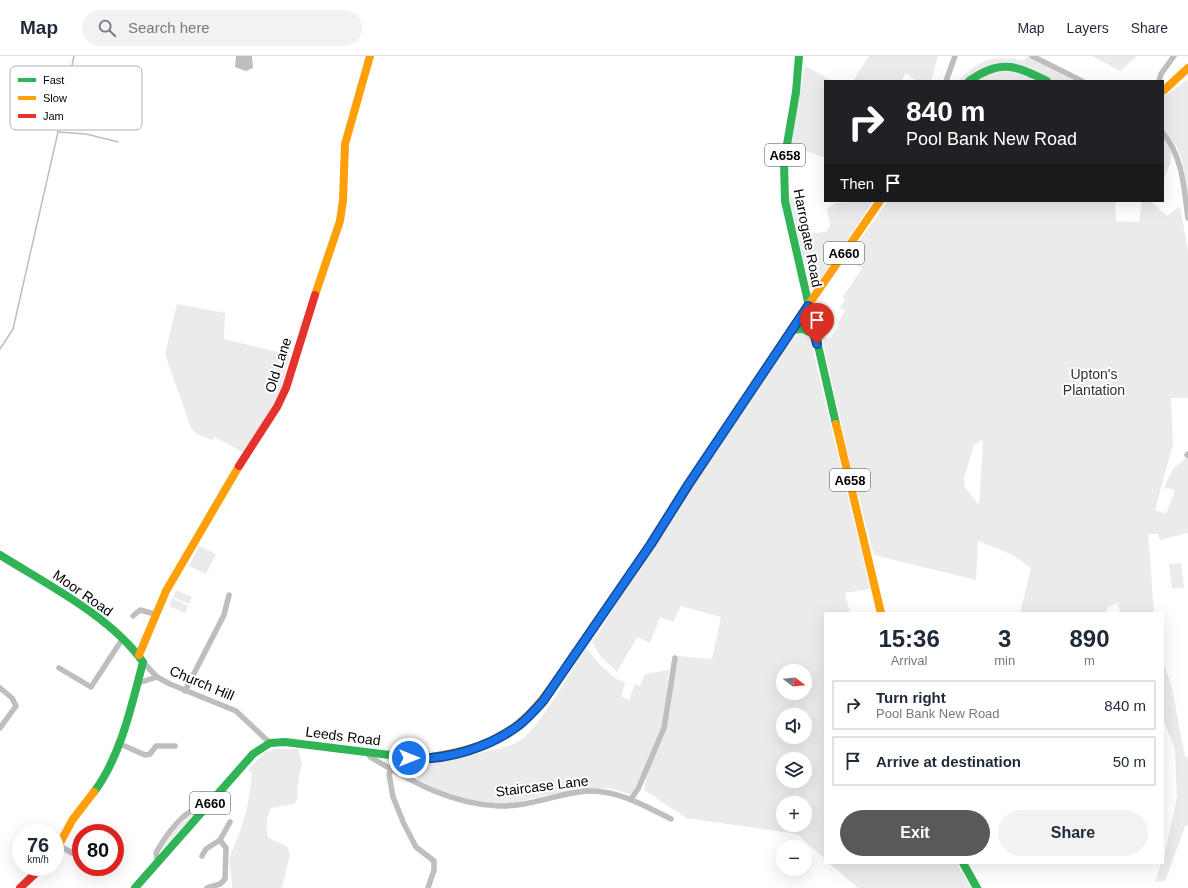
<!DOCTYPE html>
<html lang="en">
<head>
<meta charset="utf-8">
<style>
  :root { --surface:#fff; --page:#f2f2f3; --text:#1f2937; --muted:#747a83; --line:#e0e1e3; --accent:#595959 }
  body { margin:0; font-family:Helvetica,sans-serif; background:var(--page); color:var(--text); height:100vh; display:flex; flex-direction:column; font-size:15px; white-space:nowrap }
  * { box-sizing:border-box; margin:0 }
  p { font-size:13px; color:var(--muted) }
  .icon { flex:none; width:22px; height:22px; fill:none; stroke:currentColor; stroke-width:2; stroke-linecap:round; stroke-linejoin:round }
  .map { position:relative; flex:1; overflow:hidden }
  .details { position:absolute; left:824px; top:556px; width:340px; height:252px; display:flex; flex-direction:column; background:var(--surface); border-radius:0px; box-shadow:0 4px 16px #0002 }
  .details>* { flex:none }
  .guide { position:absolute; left:824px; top:24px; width:340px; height:122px; border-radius:0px; box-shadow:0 4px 16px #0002; background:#202124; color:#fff; overflow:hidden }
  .needle { width:26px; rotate:106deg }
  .buttons { position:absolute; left:776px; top:608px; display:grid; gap:8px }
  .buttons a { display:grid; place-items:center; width:36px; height:36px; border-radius:50%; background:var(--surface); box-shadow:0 4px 16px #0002; font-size:20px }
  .speed { position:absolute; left:12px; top:768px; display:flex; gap:8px; font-size:20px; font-weight:700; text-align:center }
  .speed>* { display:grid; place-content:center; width:52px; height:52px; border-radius:50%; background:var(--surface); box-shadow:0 4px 16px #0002; line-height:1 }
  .speed small { font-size:10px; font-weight:400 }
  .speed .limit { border:6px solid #d22; background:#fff; color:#111 }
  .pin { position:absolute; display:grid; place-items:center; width:34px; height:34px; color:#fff; margin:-41px -17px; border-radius:50% 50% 50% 0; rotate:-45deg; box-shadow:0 0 4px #0007 }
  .pin .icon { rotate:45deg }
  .me { position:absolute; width:44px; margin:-22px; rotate:90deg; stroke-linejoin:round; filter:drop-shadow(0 0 3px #0008) }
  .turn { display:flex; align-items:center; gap:14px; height:84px; padding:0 16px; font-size:18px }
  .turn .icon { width:52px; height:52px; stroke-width:2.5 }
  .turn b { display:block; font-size:28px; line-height:34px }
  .then { display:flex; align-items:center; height:38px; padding:0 16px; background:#0003; gap:8px; font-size:15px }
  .eta { display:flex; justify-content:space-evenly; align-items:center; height:68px; text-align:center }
  .eta b { font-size:24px; font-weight:800; line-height:28px }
  .cta { display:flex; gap:8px; margin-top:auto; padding:8px 16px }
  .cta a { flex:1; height:46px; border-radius:24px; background:var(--accent); color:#fff; font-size:16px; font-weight:800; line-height:46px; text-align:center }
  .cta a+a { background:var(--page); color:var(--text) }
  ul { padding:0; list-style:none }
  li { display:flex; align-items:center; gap:12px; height:50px; margin:0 8px 6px; padding:0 8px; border:2px solid var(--line); border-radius:0px }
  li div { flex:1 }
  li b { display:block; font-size:15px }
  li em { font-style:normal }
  header { display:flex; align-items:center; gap:24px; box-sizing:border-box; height:56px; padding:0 20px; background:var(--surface); border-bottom:1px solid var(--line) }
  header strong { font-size:19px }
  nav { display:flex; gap:22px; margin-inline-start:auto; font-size:14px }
  .search { width:280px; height:36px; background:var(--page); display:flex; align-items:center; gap:10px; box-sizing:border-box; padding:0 14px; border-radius:22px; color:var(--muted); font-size:15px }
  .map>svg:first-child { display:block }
</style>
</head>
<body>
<header>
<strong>Map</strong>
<div class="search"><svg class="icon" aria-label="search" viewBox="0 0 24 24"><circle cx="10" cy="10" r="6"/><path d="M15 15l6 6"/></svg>Search here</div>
<nav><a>Map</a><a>Layers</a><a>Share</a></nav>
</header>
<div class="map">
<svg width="1188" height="832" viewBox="0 0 1188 832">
  <rect width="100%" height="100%" fill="#fff"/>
  <g fill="#ebebeb" fill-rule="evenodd">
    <path d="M869,0h69l-7,25h-14l-11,-8 -5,8h-48z"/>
    <path d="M1027,0l47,25h-19l-47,-19 -43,19h-7c24,-23 32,-25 66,-21z"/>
    <path d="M1092,0h45l-17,15z"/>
    <path d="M805,10l28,15h-8v77l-35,-13z"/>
    <path d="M1013,15l27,10h-65l17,-9z"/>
    <path d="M1188,23v125c-4,-30 -2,-53 -25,-75v-31z"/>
    <path d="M1163,82c14,15 8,26 0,42z"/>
    <path d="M788,140l5,1 8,33 6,4 19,-2 4,-6 -3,-17 8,-6 38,-2 -57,86 -6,-2z"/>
    <path d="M888,145h227l1,20 23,1 3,-21h11l-1,2 15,13 13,-10 8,46v146h-17l2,46 -18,66 11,4 9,-24 -11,-3 9,-18 15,-13v77l-28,7 -2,-6h-10l6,79h-33l-4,-10 -10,5v5h-87l11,-44c-15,-15 -33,-20 -53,-28l-2,39 -102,-25 -22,-82 -30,-135 9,-1 8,-12 -2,-1 8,-13 -5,-3 5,-9 -2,-2 19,-29 -15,-10zM982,384l1,1 -4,64 -14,-17 -1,-10 10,-33z"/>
    <path d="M177,248l48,9 -1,26 66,16 -9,33 -9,19 -28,46 -29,-16 -3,3 -15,-6 -6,-6 -26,-74z"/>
    <path d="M800,278h5l5,4 60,251 -25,4 5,20h-25v246l-28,-25 -111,-16 -42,-28 3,-18 17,-36 14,-80 34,3 9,-42 -40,-11 -8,16 -13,-5 -10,26 -13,-6 -20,35 -16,-15 -9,-15 125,-193 75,-111zM783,615h22v22h-22zM783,659h22v22h-22zM783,703h22v22h-22zM783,747h22v22h-22z"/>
    <path d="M199,490l17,8 -10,20 -17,-8z"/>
    <path d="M1181,507l3,25 -12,1 -3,-25z"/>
    <path d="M176,534l16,7 -3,7 -16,-7z"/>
    <path d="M172,542l16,8 -3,7 -16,-7z"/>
    <path d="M586,592c12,14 22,28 39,35l-4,13 8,4 6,-16 5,2 5,-12 24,-4 -4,39 -4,22 -29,64 -22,-7 -18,1 -49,7 -38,9 -47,-6 -40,-19 7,-17c21,-4 81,-12 96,-23 20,-15 50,-69 65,-92z"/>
    <path d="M1163,605l9,27 13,69 3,-1v69l-3,1 -20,55 -10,1 6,-19h2l14,-66 -2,-48 -12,-30z"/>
    <path d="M274,693h24l4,14 -5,26 1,10 -4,5 -23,4c-5,10 -5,19 -3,30l19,8 3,8 -8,34h-50c1,-10 -4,-20 -2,-31 3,-10 9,-21 12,-32 6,-16 8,-34 10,-52l-4,-3 17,-18z"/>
    <path d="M194,756h2l-38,41 17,-24z"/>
    <path d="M829,807h128l14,25h-113z"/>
  </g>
  <path fill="#bebebe" d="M236,0h16l1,12 -7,3 -11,-4z"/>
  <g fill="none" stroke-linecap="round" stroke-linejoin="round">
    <g stroke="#bebebe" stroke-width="1.5">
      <path d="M59,76l27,2 32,8"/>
      <path d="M0,293l13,-20 45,-197 16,-76"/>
    </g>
    <g stroke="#bebebe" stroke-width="5.5">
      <path d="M1032,0l50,25"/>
      <path d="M946,25l9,-25"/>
      <path d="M1159,25l2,-7 13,-18"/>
      <path d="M1163,77c20,24 21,56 25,85"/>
      <path d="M1187,399l1,-1"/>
      <path d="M133,560l7,-6 15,4"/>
      <path d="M143,606l14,15 13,7 66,27 34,32"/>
      <path d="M59,612l32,19 32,-49"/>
      <path d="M138,627l19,-6"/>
      <path d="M0,632l12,10 4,8 -16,22"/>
      <path d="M185,635l39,-76 5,-20"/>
      <path d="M118,687l27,12 5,-1 6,-8h19"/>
      <path d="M369,697l1,4c41,24 80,47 129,49 29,1 60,-13 89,-15 30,-1 57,15 83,28"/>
      <path d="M396,700l-7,18 4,23 11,27 12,23 18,14v9l-6,18"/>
      <path d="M631,743l7,-10 26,-61 11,-70"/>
      <path d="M60,790l12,7 9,-14"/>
      <path d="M202,800l4,-7 14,-9 10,-18"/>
      <path d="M158,807l-2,-10c8,-15 30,-48 49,-45"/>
      <path d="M207,832l13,-4 5,-5 1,-31 -6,-8"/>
    </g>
    <g stroke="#30b455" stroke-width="8">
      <path d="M799,0l-3,36 -12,70 1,39 51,223"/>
      <path d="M969,25c31,-22 46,-16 78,0"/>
      <path d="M791,274l12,-1 12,6"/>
      <path d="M0,499c48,30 110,61 143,107 -11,42 -22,94 -49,130"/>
      <path d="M963,807l14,25"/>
      <path d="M135,832l118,-134 17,-11 15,-1 137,17 20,-4"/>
    </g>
    <g stroke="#ff9f0a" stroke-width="8">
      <path d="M1163,35l25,-23"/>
      <path d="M315,239l25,-74 3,-21 2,-56 25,-88"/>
      <path d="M836,368l45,189"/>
      <path d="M708,400l83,-126 89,-129"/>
      <path d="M139,599l27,-64 73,-125"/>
      <path d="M442,699c67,-11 89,-37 126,-91"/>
      <path d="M55,796l18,-33 21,-27"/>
    </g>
    <g stroke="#e5322d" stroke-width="8">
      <path d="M239,410l38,-59 9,-19 29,-93"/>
      <path d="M568,608l83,-120 57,-88"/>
      <path d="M20,832l22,-21"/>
    </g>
  </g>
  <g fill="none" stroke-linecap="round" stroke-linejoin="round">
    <defs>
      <path id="route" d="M409,702c37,3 81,-11 110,-33 9,-7 17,-16 24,-24l108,-157 37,-59 120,-179 9,38"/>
    </defs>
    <use href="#route" stroke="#114b97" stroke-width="10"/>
    <use href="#route" stroke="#1a73e8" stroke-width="7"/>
  </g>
  <g text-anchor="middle" stroke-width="4" stroke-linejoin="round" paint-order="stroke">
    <g fill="#fff" stroke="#4c4c4c" stroke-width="1">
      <rect x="765" y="88" width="40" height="22" rx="3"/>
      <rect x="824" y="186" width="40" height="22" rx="3"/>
      <rect x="830" y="413" width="40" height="22" rx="3"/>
      <rect x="190" y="736" width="40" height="22" rx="3"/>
    </g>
    <g font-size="13" font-weight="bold" fill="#000">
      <text x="785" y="104">A658</text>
      <text x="844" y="202">A660</text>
      <text x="850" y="429">A658</text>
      <text x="210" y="752">A660</text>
    </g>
    <g font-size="14" fill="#000" stroke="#fff">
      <text transform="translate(808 182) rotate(79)" y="5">Harrogate Road</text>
      <text transform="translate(278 309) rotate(-72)" y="5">Old Lane</text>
      <text transform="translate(83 537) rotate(35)" y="5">Moor Road</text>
      <text transform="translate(202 627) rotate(23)" y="5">Church Hill</text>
      <text transform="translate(343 680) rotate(7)" y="5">Leeds Road</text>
      <text transform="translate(542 730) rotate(-7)" y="5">Staircase Lane</text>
    </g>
    <g font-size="14" fill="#323232" stroke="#fff">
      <text x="1094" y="323">Upton's<tspan x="1094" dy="16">Plantation</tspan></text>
    </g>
  </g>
  <rect x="10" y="10" width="132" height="64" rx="6" fill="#fff" stroke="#b2b2b2" stroke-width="1"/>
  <rect x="18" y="22" width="18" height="4" fill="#30b455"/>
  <rect x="18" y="40" width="18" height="4" fill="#ff9f0a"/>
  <rect x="18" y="58" width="18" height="4" fill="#e5322d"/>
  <g font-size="11" fill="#000">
    <text x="43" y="28">Fast</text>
    <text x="43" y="46">Slow</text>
    <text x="43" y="64">Jam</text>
  </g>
</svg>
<div class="buttons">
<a><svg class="needle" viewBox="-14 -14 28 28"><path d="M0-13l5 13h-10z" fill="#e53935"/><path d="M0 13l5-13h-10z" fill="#747a83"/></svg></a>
<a><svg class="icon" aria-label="sound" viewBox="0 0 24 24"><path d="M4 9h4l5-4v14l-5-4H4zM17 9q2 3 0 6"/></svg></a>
<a><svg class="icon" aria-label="layers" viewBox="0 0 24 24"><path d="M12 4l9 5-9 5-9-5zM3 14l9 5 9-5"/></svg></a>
<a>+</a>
<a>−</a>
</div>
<div class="speed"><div>76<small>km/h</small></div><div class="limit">80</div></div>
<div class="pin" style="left:817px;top:288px;background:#d93025"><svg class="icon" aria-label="arrive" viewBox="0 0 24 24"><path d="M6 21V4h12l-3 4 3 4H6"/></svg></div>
<svg class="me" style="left:409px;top:702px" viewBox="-20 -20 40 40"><circle r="17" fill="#1a73e8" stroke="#fff" stroke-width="3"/><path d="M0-11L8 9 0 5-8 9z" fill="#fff"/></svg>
<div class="guide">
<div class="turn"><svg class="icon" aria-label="right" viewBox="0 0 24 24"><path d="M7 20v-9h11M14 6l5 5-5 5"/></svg><div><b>840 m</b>Pool Bank New Road</div></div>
<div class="then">Then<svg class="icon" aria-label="arrive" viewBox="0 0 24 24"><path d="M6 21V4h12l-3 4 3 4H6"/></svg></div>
</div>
<section class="details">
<div class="eta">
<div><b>15:36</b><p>Arrival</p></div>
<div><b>3</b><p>min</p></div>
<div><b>890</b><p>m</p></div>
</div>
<ul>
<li><svg class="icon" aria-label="right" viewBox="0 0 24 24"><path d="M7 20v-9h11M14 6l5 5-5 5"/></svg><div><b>Turn right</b><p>Pool Bank New Road</p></div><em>840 m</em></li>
<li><svg class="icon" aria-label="arrive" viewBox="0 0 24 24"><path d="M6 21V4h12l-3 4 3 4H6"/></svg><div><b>Arrive at destination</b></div><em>50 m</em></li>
</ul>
<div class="cta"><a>Exit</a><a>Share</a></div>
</section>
</div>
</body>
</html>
